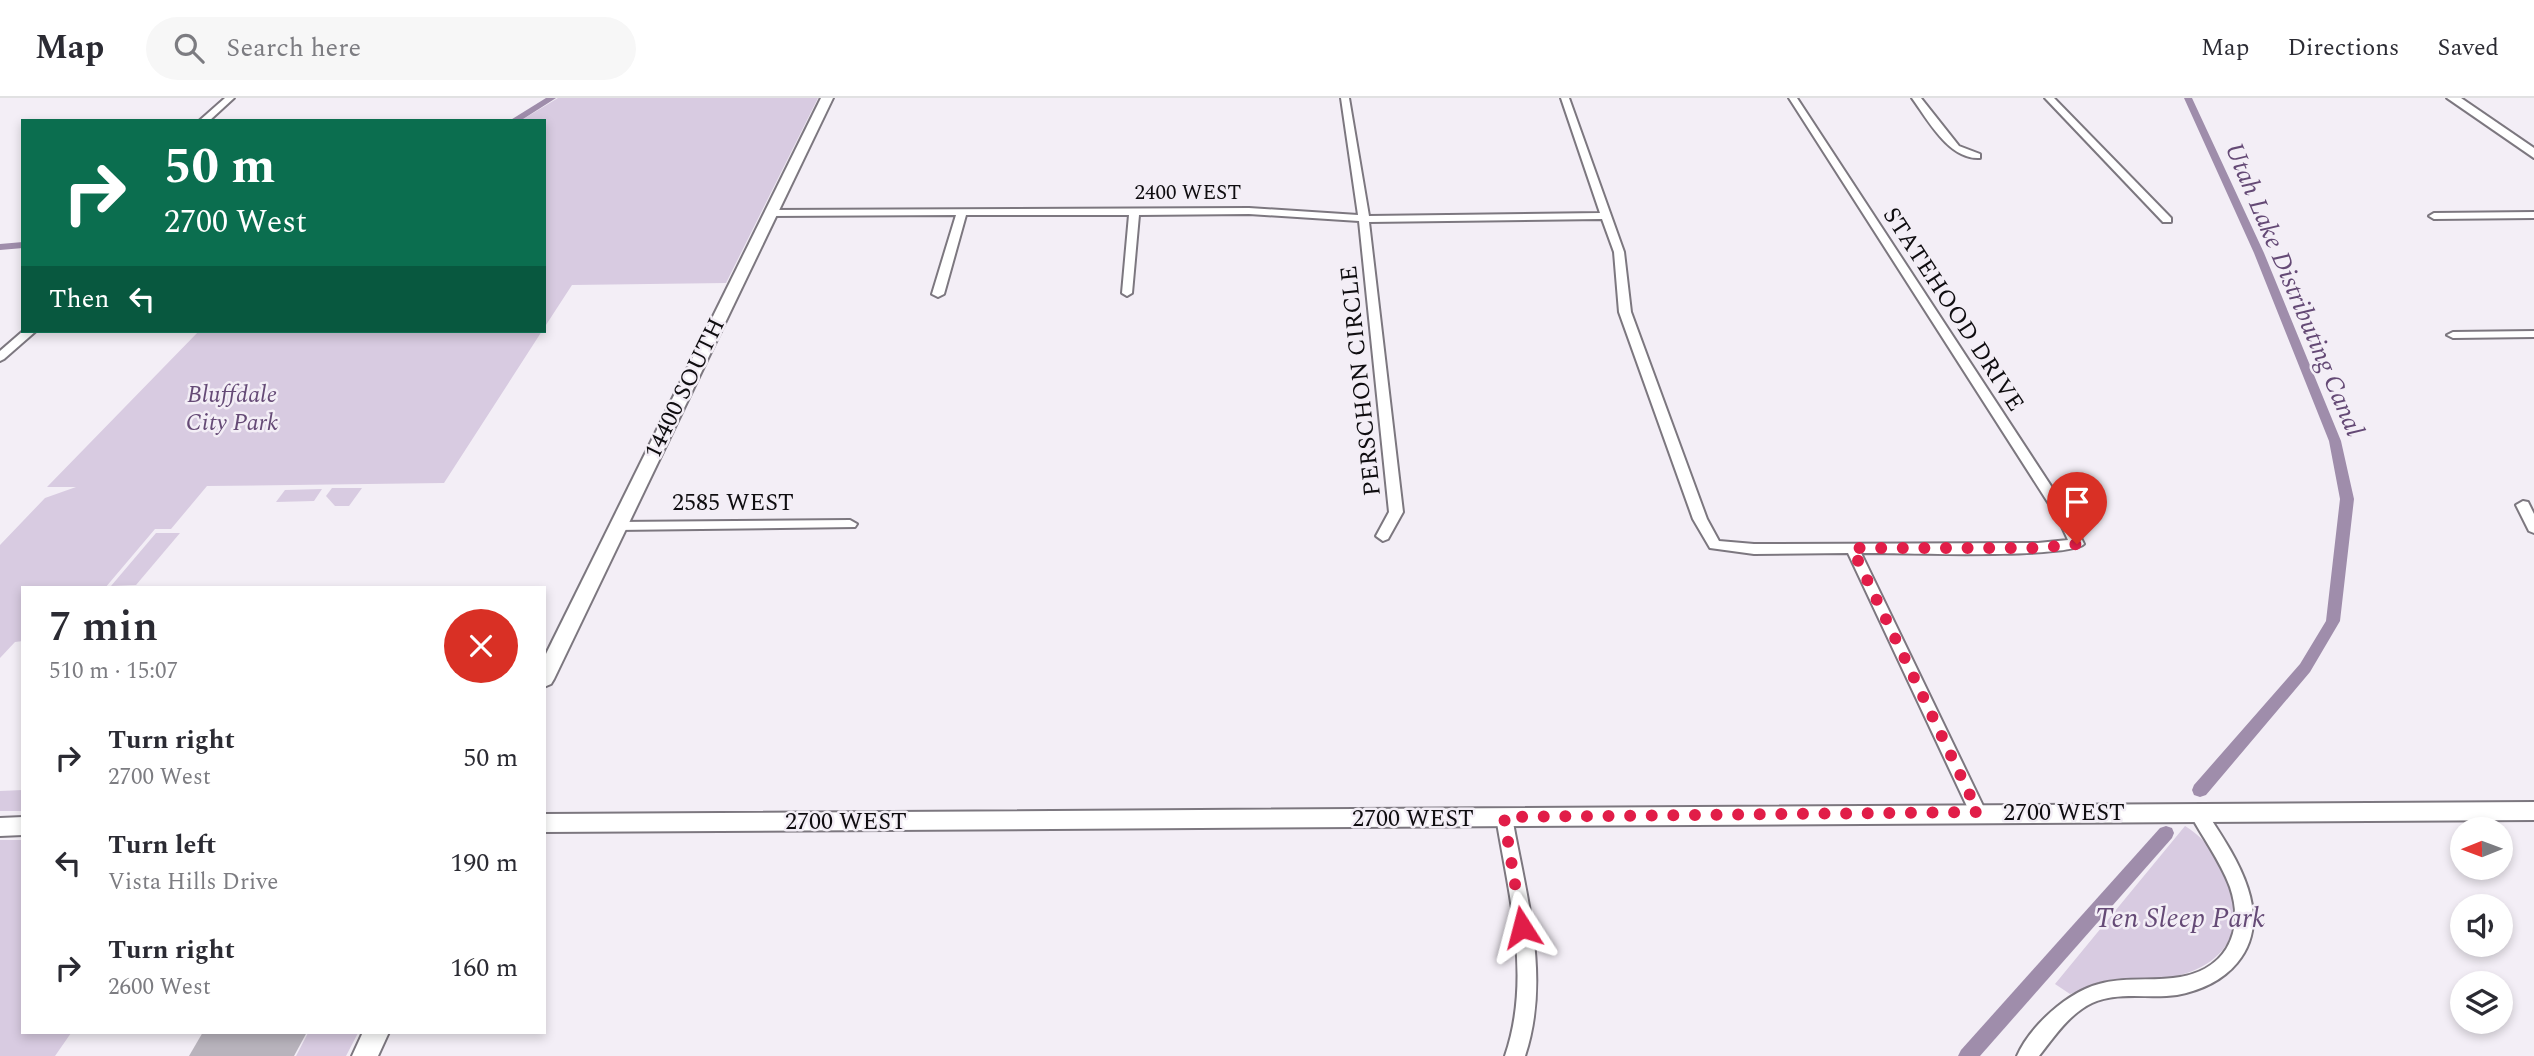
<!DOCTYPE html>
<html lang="en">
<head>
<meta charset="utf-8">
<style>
  :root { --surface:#fff; --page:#f7f7f7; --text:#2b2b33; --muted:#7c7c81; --line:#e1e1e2 }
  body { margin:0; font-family:Spectral,serif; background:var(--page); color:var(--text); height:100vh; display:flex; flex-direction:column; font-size:26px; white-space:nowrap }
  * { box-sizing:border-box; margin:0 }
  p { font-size:23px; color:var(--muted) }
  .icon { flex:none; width:38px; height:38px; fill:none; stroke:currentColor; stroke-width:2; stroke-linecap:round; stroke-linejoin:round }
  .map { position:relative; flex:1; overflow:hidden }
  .side { position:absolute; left:21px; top:488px; width:525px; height:448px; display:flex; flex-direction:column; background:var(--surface); border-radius:0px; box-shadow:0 4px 10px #0003 }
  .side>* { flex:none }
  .hud { position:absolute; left:21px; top:21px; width:525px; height:214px; border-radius:0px; box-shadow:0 4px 10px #0003; background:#0b6e4f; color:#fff; overflow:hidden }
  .needle { width:46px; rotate:269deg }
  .tools { position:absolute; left:2450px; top:719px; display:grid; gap:14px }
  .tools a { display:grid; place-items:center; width:63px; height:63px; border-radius:50%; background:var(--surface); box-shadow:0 4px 10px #0003; font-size:35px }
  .pin { position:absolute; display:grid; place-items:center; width:60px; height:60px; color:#fff; margin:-72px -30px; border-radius:50% 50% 50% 0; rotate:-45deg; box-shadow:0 0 7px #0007 }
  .pin .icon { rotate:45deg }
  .me { position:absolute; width:77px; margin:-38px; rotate:351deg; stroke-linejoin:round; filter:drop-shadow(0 0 5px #0008) }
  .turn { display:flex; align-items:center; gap:24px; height:147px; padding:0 28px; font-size:32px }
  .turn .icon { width:91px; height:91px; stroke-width:2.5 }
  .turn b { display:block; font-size:49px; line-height:60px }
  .then { display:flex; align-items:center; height:66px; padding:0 28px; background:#0003; gap:14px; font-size:26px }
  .round { display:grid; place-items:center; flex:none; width:74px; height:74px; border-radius:37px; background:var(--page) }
  .summary { display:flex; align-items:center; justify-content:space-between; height:119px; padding:0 28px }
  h1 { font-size:42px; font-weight:600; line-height:52px }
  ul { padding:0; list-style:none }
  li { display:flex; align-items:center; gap:21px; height:105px; padding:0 28px }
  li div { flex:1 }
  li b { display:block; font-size:26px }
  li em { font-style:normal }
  header { display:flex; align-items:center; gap:42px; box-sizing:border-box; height:98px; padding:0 35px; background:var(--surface); border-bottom:2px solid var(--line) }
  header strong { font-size:33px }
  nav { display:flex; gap:38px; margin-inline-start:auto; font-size:24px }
  .search { width:490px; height:63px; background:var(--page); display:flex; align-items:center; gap:18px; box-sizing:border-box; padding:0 24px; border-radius:38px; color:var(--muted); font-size:26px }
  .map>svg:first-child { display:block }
</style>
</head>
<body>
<header>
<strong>Map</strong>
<div class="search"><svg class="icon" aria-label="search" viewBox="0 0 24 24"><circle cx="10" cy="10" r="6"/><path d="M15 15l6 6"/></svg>Search here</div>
<nav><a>Map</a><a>Directions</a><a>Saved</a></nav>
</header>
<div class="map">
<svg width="2534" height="958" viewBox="0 0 2534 958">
  <rect width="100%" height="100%" fill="#f3eef6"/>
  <g fill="#d8cbe1">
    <path d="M558,0h260l-92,185 -154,2 -28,43v-207h-24z"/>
    <path d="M199,233h343l-98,152 -237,3 -36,43h-16l-50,59h-82v53l-8,1 -15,16v-113l45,-47 31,-11h-29z"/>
    <path d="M332,390h30l-13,18h-14l-9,-10z"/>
    <path d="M322,391l-8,12 -38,1 9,-12z"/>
    <path d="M156,435h24l-44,52 -25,1z"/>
    <path d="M23,692v21h-23v-20z"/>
    <path d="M2185,728c26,16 34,36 45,64 19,50 -18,82 -65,88 -16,2 -33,-1 -49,1 -15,2 -31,10 -46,15l-15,-10z"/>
    <path d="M0,742h23v192l48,1 -16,23h-55z"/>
    <path d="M308,935v-1l50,1 -12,23h-50z"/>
  </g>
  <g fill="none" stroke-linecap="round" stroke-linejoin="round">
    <g fill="#9f8dab" fill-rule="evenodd">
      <path d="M546,0h10l-36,23h-11z"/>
      <path d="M2184,0h8l72,155 77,188 13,58 -14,122 -30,51 -104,123 -6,2 -6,-2 -2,-5 2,-5 106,-121 26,-43 14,-122 -11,-58 -75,-188z"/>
      <path d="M23,144v6l-23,2v-6z"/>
      <path d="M2166,728l6,2 2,5 -2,5 -192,218h-22l3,-6 199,-222z"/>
    </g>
  </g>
  <path fill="#b8b3bc" d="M203,934h104l-13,24h-105z"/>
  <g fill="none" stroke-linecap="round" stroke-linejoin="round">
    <defs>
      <g id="street">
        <path d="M225,0h9l-25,23h-10z"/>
        <path d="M1341,0h8l20,118 231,-3 -39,-115h8l55,154 7,60 76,207 12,22 35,3 284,-1 30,-3 -10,-22 -269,-420h8l273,417 14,29c-14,15 -191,9 -223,9l125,259 -2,5 -6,2 -6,-2 -124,-264 -94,1 -44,-6 -17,-29 -74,-207 -5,-60 -12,-33 -233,3 34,290 -15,27 -5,2 -7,-5 13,-24 -30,-291 -110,-7 -110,1 -7,78 -5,3 -5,-3 7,-78h-163l-22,79 -6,3 -6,-3 24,-79 -186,1 -5,-3 5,-3 479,-2 109,7z"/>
        <path d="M1912,0h9l38,48 21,8v4c-31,2 -52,-38 -68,-60z"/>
        <path d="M2045,0h9l117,120v4h-8z"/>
        <path d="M2534,114v6l-100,1 -5,-3 5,-3z"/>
        <path d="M23,233h13l-32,28 -4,2v-10z"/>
        <path d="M2534,233v6l-81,1 -6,-3 6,-3z"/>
        <path d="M2523,403l5,1 6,12v19l-5,-2 -13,-26z"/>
        <path d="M850,422l7,4 -2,3 -238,3 -7,-4 7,-4z"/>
        <path d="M2197,707l6,2c28,43 75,107 34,156 -15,18 -38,28 -60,32 -28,4 -59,-4 -85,8 -23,11 -38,34 -53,53h-22c13,-30 51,-64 82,-72 24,-7 50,-3 74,-6 51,-5 73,-44 57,-91 -10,-27 -28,-50 -41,-75l2,-5z"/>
        <path d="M1504,712l6,2 2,5c14,79 39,161 13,239h-20c27,-78 4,-160 -9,-239l2,-5z"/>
      </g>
      <g id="secondary">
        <path d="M821,0h12l-279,581 -3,5 -7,3v-29z"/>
        <path d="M2447,0h14l73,50v10z"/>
        <path d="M2534,704v18l-1990,12v-18z"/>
        <path d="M23,719v18l-23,1v-18z"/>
        <path d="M363,934h26l-11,24h-26z"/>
      </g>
    </defs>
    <use href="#street" stroke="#7c777f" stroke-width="4"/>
    <use href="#secondary" stroke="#7c777f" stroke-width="4"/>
    <use href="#street" fill="#fff" fill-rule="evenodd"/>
    <use href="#secondary" fill="#fff" fill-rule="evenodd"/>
  </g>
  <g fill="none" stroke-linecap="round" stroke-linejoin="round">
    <path stroke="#e11d48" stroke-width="12" stroke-dasharray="0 21.6" d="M1522,829l-18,-110 474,-5 -126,-264h186l39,-4"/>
  </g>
  <g text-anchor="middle" stroke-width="5" stroke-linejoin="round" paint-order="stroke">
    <g font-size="21" fill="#0f0d10" stroke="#f3eef6">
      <text x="1188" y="101">2400 WEST</text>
    </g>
    <g font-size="24" fill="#0f0d10" stroke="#f3eef6">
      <text transform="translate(1954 211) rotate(57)" y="8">STATEHOOD DRIVE</text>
      <text transform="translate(1360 283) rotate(-96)" y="8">PERSCHON CIRCLE</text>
      <text transform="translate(684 290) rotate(-64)" y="8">14400 SOUTH</text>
      <text x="733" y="412">2585 WEST</text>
      <text x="2064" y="722">2700 WEST</text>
      <text x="1413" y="728">2700 WEST</text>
      <text x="846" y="731">2700 WEST</text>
    </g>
    <g font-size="24" font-style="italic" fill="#654a76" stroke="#f3eef6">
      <text x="232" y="304">Bluffdale<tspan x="232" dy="28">City Park</tspan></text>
    </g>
    <g font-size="26" font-style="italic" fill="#644975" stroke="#f3eef6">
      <text transform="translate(2295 191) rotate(67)" y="9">Utah Lake Distributing Canal</text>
    </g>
    <g font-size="28" font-style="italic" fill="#654a76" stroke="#f3eef6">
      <text x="2180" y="829">Ten Sleep Park</text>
    </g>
  </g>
</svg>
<div class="tools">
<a><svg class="needle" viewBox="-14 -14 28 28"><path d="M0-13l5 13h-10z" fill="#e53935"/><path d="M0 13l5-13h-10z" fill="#7c7c81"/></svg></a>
<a><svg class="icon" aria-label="sound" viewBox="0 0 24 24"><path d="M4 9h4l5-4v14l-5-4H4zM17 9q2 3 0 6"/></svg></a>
<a><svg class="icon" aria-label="layers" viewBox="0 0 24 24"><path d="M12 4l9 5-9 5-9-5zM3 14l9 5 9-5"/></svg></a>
</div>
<div class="pin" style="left:2077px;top:446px;background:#d93025"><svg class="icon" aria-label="arrive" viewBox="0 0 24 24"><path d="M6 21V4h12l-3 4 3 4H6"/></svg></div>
<svg class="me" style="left:1522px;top:829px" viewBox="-20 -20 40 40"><path d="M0-17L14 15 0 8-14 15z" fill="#e11d48" stroke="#fff" stroke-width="4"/></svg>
<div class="hud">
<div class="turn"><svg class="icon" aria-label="right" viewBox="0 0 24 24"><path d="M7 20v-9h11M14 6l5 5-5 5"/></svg><div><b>50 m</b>2700 West</div></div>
<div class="then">Then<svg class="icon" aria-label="left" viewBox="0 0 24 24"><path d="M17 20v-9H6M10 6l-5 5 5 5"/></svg></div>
</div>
<section class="side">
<div class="summary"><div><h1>7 min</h1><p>510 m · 15:07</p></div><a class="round" style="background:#d93025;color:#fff"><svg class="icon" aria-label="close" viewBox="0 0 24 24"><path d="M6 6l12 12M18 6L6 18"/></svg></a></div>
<ul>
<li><svg class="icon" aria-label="right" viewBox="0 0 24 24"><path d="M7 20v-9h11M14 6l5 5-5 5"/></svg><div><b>Turn right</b><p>2700 West</p></div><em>50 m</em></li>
<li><svg class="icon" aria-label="left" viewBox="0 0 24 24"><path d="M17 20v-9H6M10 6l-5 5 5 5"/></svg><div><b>Turn left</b><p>Vista Hills Drive</p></div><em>190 m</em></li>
<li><svg class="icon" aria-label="right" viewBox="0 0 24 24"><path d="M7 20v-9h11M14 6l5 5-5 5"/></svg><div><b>Turn right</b><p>2600 West</p></div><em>160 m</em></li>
</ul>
</section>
</div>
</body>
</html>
